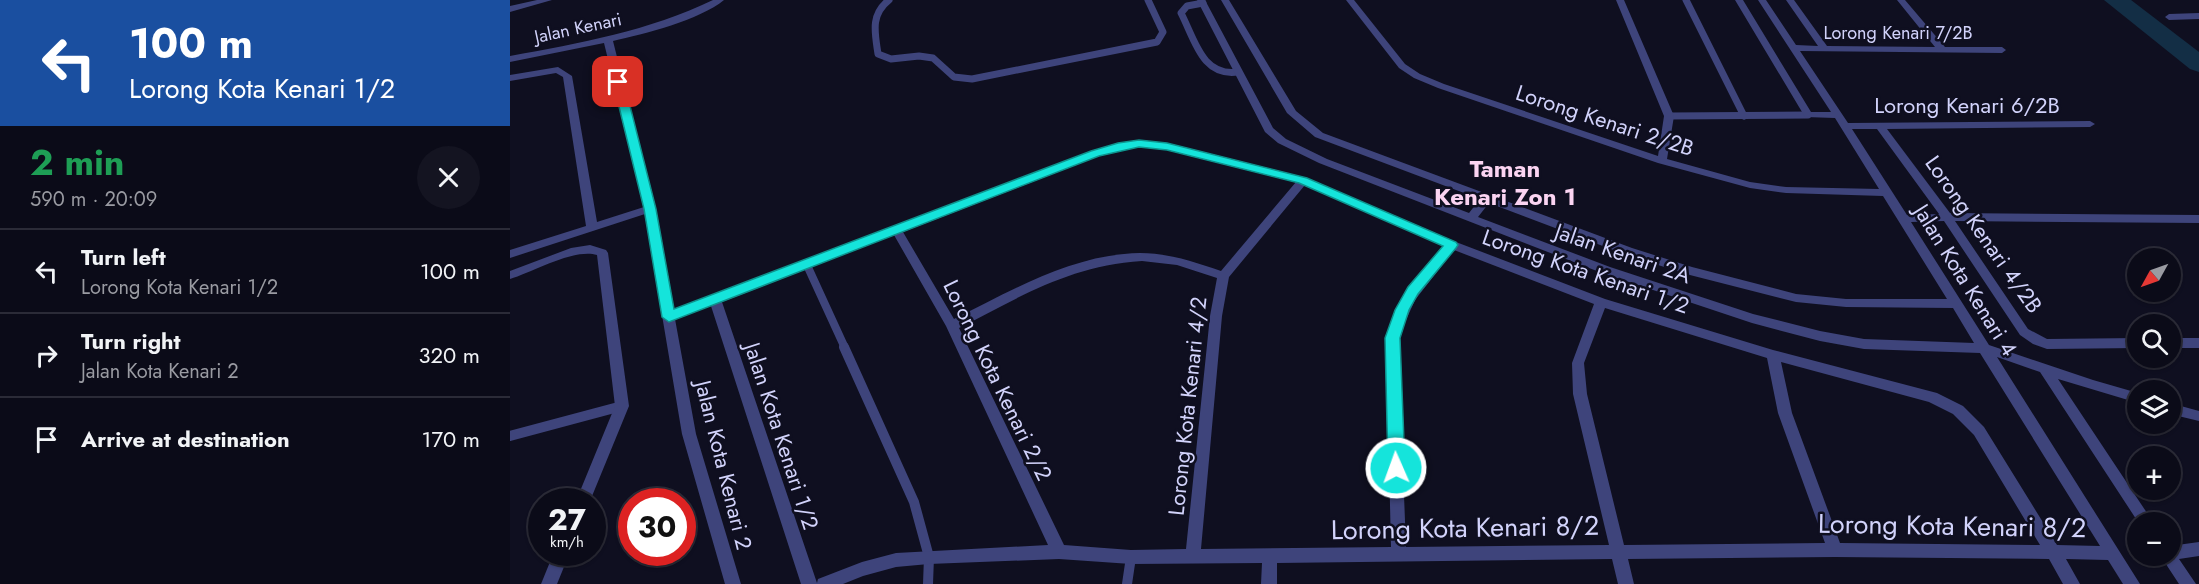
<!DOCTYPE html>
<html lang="en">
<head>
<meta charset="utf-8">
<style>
  :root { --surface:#0b0b18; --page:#141421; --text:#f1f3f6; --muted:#9a9ba2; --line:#2b2b37 }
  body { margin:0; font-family:Jost,sans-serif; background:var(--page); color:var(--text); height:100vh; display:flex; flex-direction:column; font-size:22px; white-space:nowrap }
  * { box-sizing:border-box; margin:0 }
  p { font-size:20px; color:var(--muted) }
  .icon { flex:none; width:33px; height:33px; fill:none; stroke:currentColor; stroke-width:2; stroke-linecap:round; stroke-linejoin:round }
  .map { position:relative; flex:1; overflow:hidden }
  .panel { display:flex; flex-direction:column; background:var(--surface); width:510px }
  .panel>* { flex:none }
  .banner { background:#1a4fa0; color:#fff; overflow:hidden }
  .needle { width:39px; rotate:230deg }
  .buttons { position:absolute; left:1617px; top:248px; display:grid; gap:12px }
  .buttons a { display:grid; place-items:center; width:54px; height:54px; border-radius:50%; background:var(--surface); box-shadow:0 2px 4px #0004,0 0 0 2px var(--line); font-size:30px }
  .speed { position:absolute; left:18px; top:488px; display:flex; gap:12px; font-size:30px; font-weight:700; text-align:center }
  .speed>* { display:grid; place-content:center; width:78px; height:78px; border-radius:50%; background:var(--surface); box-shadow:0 2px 4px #0004,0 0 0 2px var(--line); line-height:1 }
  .speed small { font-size:15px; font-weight:400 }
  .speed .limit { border:9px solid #d22; background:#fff; color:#111 }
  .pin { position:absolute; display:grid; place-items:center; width:51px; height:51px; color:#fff; margin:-26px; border-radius:12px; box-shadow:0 3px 9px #0006 }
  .me { position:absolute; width:66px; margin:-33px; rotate:358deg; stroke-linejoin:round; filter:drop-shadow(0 0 4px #0008) }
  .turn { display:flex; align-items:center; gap:21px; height:126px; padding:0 30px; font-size:27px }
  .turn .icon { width:78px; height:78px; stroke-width:2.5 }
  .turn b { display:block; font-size:42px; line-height:51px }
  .round { display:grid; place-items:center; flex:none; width:63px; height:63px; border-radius:32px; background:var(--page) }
  .overview { display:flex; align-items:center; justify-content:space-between; height:102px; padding:0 30px }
  h1 { font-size:36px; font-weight:700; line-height:45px; color:#1e9e55 }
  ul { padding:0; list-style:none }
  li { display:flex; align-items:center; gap:18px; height:84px; padding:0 30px; border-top:2px solid var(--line) }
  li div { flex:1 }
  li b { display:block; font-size:22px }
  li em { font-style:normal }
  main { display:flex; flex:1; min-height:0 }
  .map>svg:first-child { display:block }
</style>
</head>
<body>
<main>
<section class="panel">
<div class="banner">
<div class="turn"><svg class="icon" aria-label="left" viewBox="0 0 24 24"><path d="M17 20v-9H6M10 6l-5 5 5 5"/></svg><div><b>100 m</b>Lorong Kota Kenari 1/2</div></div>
</div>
<div class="overview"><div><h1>2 min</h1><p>590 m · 20:09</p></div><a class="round"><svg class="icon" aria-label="close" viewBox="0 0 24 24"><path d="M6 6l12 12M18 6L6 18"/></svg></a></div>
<ul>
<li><svg class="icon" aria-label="left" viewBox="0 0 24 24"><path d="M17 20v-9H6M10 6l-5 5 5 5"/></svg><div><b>Turn left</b><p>Lorong Kota Kenari 1/2</p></div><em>100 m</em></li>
<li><svg class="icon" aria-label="right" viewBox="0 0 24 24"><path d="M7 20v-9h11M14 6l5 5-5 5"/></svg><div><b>Turn right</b><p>Jalan Kota Kenari 2</p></div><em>320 m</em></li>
<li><svg class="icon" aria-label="arrive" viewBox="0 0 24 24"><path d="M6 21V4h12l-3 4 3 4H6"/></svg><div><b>Arrive at destination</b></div><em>170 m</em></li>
</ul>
</section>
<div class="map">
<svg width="1689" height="584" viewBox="0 0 1689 584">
  <rect width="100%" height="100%" fill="#0f0f20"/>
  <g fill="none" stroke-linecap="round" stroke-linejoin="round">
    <path fill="#132e45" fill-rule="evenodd" d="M1594,0h27l68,52v20l-9,-3z"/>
    <g stroke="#3e447b" stroke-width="7">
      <path d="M379,0c-19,15 -14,33 -11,54l13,5 28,-3 14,2 21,19 18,2 185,-37 6,-10 -15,-32"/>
      <path d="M1176,0l58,116"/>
      <path d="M693,3l-16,3 -6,7c14,27 21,64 57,59"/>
      <path d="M1159,116l139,-1"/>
    </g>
    <path stroke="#3e447b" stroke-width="8" d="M296,263l39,85"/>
    <g stroke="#3e447b" stroke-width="10">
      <path d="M334,347l70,155 15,55 -1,27"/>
      <path d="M0,436l112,-30"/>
      <path d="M617,584l4,-27"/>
    </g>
    <g fill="#3e447b" fill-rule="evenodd">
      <path d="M27,0h15l-42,12v-6z"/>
      <path d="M203,0h11c-24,20 -80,34 -111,41l42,168 19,101 440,-166 25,-4 28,3 140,35 149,64 149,57 168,51 164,43 26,13 21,21 73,118 43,1 -120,-193 -116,-4 -44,-8 -68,-18 -150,-50 -283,-110 -41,-20 -13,-11 -68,-132h8l68,128 13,11 41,20 142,54 11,-14 -165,-62 -28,-24 -66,-113h8l67,111 27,22 309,115 60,19 104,27 50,5h101l-64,-103 -97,-3 -36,-5 -92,-25 -220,-75 -24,-10 -15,-10 -53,-68h8l51,64 15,10 24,10 214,72 6,-40 -48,-116h8l50,116 -7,43 83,23 36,5 93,2 -44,-71 -30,-1 -70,-117h8l68,112h20l-73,-112h8l30,45 22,1 -32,-46h8l33,46 108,1 -38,-47h8l40,47h57l4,3 -4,3 -202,-2 48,72 242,-2 5,3 -5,3 -203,2 63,84 249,2v8l-244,-2 73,108 19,10 91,-1v10l-91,1 -14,-5 -13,-9 -76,-114 -33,1 78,123 104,35 45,13v10l-80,-24 95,143h-15l-98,-150 -43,-15 143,227h-17l-15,-24 -42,-1 14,25h-17l-14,-25 -214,-2 -207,2 6,25h-16l-6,-25 -335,4v21h-16l1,-21 -131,1 -72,-5 -130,5 -33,3 -33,9 -20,8h-42l-90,-278 -36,13 21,115 45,150h-16l-43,-150 -37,-220 -135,44v-8l76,-24 -23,-149 -7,-4 -46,8v-6l48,-8 14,9 25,146 47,-15 -40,-164 -94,19v-6c70,-13 139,-25 203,-56zM1342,129h25l62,85 -32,1zM629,146l28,3 129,33 -75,89c-26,-9 -53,-18 -81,-18 -67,1 -127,37 -186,66l-51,-87 196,-76 21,-7zM795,185l139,61 -38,49 -20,43 5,209 -190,2 21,-233 7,-39zM979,203l135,51 62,20 110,28 50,5 107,1 21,35 -110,-4 -44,-8 -67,-17 -143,-47 -132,-50zM384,235l52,91 102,219 -152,8 -34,9 -44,17 -1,4 -95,-281zM944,250l140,54 -22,59 1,31 36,151 -203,2 -8,-209 17,-38zM632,261l35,4 40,13 -7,38 -24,233 -55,1 -67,-5 -105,-217c63,-32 110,-62 183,-67zM1095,308l162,50 11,55 47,130 -201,2 -37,-151 -3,-31zM1271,362l148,40 24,12 21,21 66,110 -200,-2 -48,-130z"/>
      <path d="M1689,13v6l-30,1 -4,-3 4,-3z"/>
      <path d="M80,245l16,5 2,3 21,153 -39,95h-14l39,-95 -18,-151c-23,-7 -64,17 -87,24v-8l61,-23z"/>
      <rect x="1660" y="338" width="29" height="10"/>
      <path d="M1660,403l29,8v10l-29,-7z"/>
      <path d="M1689,542v14l-20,3 17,25h-17l-19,-29h10v-9z"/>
      <path d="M44,552h16l-13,32h-16z"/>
    </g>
  </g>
  <path fill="#15e4db" stroke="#0e948e" stroke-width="1.5" d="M108,79l6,3 32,127 18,100 417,-158 27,-8 21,-3 28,3 140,35 149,64 2,3 -2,3 -38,46 -9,16 -9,28 5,130 -3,5 -6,2 -5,-2 -3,-5 -3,-130 10,-28 13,-23 35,-41 -144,-63 -132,-33 -28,-3 -40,9 -430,166 -7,-5 -18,-108 -31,-127z"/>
  <g text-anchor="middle" stroke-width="5" stroke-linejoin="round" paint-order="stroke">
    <g font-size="18" fill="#d2d3fb" stroke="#0f0f20">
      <text transform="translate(68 28) rotate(-12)" y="6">Jalan Kenari</text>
      <text x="1388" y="39">Lorong Kenari 7/2B</text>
    </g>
    <g font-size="22" fill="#d2d3fb" stroke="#0f0f20">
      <text x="1457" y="113">Lorong Kenari 6/2B</text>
      <text transform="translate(1095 120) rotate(18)" y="8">Lorong Kenari 2/2B</text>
      <text transform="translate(1474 234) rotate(55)" y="8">Lorong Kenari 4/2B</text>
      <text transform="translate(1113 253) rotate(19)" y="8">Jalan Kenari 2A</text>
      <text transform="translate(1076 271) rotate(19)" y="8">Lorong Kota Kenari 1/2</text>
      <text transform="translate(1456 280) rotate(58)" y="8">Jalan Kota Kenari 4</text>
      <text transform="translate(488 380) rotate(64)" y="8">Lorong Kota Kenari 2/2</text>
      <text transform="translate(677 406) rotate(-84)" y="8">Lorong Kota Kenari 4/2</text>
      <text transform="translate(272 436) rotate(72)" y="8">Jalan Kota Kenari 1/2</text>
      <text transform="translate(214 465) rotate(76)" y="8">Jalan Kota Kenari 2</text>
    </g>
    <g font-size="24" font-weight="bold" fill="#fbd4f2" stroke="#0f0f20">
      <text x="995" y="177">Taman<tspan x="995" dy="28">Kenari Zon 1</tspan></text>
    </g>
    <g font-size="27" fill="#d2d3fb" stroke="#0f0f20">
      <text transform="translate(1442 526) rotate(1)" y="9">Lorong Kota Kenari 8/2</text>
      <text transform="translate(955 528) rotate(-1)" y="9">Lorong Kota Kenari 8/2</text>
    </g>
  </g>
</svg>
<div class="buttons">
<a><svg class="needle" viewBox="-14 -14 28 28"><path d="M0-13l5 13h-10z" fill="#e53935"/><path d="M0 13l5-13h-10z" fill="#9a9ba2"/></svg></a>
<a><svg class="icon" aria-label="search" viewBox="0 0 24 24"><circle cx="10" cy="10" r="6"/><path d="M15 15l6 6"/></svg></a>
<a><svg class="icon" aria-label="layers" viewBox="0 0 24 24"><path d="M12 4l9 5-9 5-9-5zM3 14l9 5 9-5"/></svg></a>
<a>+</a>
<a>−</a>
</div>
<div class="speed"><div>27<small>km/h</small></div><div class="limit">30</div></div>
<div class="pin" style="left:108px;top:82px;background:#d93025"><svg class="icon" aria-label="arrive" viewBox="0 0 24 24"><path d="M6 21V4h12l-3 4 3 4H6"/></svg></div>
<svg class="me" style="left:886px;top:468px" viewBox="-20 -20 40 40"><circle r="17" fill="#15e4db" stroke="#fff" stroke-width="3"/><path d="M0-11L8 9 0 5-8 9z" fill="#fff"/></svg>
</div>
</main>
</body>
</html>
